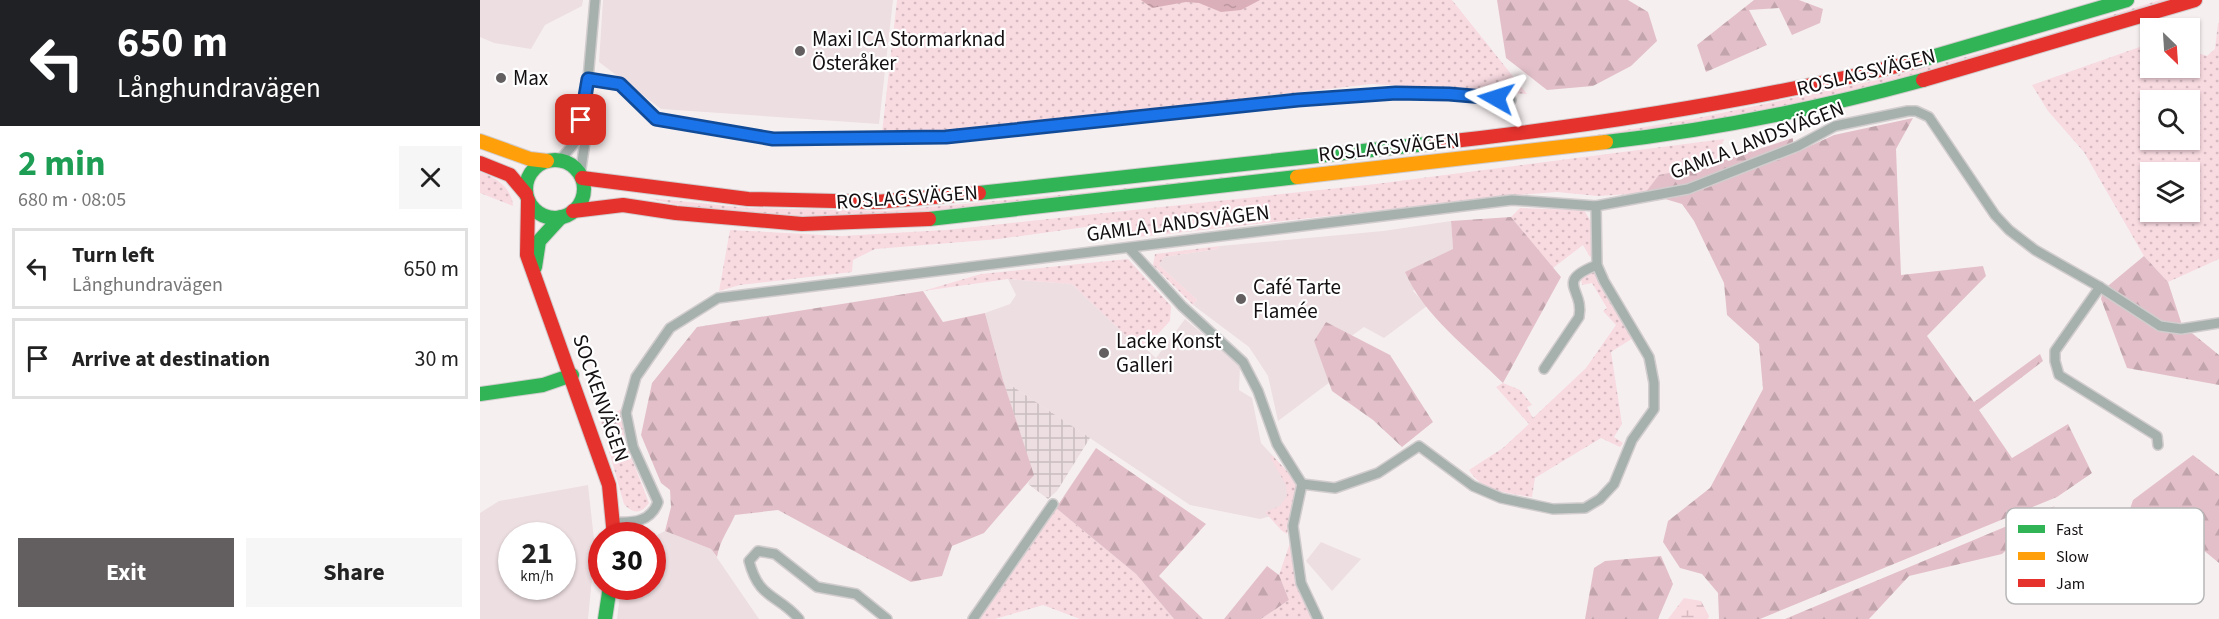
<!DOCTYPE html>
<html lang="en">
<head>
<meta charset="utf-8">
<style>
  :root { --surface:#fff; --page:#f6f6f6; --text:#222; --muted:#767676; --line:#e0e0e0; --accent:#635e5f }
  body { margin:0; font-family:"Source Sans 3",sans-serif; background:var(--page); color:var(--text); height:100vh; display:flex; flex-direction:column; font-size:22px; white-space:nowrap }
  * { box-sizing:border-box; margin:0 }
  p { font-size:20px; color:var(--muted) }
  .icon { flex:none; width:33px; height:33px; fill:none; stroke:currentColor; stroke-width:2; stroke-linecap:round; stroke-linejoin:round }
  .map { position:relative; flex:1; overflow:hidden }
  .panel { display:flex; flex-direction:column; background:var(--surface); width:480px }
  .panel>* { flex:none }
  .guide { background:#202124; color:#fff; overflow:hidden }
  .needle { width:39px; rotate:155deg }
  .fabs { position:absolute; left:1660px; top:18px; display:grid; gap:12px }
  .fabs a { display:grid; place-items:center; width:60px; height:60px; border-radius:0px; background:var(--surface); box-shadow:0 2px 4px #0004; font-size:30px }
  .speed { position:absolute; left:18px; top:522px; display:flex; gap:12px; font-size:30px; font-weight:700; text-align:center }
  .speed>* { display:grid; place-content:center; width:78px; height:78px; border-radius:50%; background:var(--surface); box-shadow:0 2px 4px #0004; line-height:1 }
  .speed small { font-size:15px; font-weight:400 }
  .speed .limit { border:9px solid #d22; background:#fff; color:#111 }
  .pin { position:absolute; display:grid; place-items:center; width:51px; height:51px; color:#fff; margin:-26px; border-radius:12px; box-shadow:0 3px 9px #0006 }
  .me { position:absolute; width:66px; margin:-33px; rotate:276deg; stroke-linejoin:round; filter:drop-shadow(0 0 4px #0008) }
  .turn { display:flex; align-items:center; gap:21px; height:126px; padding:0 18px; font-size:27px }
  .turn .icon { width:78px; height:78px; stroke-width:2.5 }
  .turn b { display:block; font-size:42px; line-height:51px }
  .round { display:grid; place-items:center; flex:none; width:63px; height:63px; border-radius:0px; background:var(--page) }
  .overview { display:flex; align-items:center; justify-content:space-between; height:102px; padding:0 18px }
  h1 { font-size:36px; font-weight:700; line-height:45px; color:#1e9e55 }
  .button { display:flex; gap:12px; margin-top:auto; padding:12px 18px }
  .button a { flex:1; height:69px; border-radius:0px; background:var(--accent); color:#fff; font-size:24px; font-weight:700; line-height:69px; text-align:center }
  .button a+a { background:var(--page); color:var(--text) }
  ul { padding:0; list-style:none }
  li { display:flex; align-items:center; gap:18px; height:81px; margin:0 12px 9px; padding:0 6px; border:3px solid var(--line); border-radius:0px }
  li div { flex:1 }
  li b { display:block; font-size:22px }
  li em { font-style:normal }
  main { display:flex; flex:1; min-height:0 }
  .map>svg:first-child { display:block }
</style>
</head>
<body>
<main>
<section class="panel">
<div class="guide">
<div class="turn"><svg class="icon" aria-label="left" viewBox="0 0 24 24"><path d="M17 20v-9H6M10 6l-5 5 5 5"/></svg><div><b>650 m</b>Långhundravägen</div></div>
</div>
<div class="overview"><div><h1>2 min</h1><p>680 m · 08:05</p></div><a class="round"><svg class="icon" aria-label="close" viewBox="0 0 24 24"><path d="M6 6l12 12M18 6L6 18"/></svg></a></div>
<ul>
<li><svg class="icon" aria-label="left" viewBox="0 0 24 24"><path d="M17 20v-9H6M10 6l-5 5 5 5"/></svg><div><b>Turn left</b><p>Långhundravägen</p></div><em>650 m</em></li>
<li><svg class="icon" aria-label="arrive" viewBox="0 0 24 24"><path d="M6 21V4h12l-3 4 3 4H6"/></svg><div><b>Arrive at destination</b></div><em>30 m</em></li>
</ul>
<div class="button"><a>Exit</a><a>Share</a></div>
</section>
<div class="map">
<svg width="1739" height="619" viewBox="0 0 1739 619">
  <defs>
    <pattern id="industrial-grid" width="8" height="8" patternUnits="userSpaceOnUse" patternTransform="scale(1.5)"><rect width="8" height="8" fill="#eddee1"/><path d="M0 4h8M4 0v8" fill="none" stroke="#cabdc0"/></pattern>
    <pattern id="grass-dots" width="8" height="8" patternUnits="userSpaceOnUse" patternTransform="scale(1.5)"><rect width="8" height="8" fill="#f8dae1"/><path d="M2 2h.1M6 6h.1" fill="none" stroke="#d4bac0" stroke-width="1.8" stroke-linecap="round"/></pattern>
    <pattern id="forest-firs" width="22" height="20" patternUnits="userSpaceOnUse" patternTransform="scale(1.5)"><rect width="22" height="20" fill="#e3c0c9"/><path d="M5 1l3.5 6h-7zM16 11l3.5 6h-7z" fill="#c2a4ac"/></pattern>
    <pattern id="wetland-marsh" width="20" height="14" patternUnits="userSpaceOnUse" patternTransform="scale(1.5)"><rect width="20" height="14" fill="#f8dae1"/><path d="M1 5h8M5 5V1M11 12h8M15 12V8" fill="none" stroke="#d4bac0"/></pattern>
    <pattern id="water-ripples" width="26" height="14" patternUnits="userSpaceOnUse" patternTransform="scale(1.5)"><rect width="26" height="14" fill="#daafba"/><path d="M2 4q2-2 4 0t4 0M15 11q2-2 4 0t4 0" fill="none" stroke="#ba969f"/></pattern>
  </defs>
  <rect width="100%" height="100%" fill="#f6eff0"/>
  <g fill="#eddee1" fill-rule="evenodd">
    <path d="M0,0h103l-1,6 -37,19 -14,24 -37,-6 -14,-6z"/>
    <path d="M123,0h290l-14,124 -218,-15 -62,-47z"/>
    <path d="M971,221l2,28 -40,42 14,15 -43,32 -20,-11 -14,10 -24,-15 -12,19 16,41 -52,39 -10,-45 -19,-29 -56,-42 4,-5 -38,-35 5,-8 53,-8 3,-3 163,-15z"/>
    <path d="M528,279l64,5 65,62 8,2 11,10 29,-39 55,47 -1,24 13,8 9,45 31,34 2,12 -15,25 -19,5 -70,-14 -187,-125 -18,-67 25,-9 6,-9z"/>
    <path d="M108,485l7,63 -7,71h-108v-106l19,-12zM32,536h50v50h-50z"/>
    <path d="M185,531l46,18 48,70h-142l4,-32 31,-1 1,-49z"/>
    <path d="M841,542l40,17 -29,32 -26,-30z"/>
  </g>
  <path fill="url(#industrial-grid)" d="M523,380l87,58 -33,53 -9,8 -20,-15 5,-10z"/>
  <g fill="url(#grass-dots)" fill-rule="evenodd">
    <path d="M417,0h555l75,94 -155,-10 -406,46 -84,3z"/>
    <path d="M1680,0h18l-156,47 -193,51 -179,34 -766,85c-80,-1 -158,1 -236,-19l101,10 138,3 184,-17 513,-57 109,-18 185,-39 160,-42z"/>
    <path d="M1738,23h1v236l-51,23 -24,-26 -60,-104 -36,-41 -16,-26 119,-42v25h39v-18l17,6 8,-7zM1671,100h39v40h-39zM1671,172h39v40h-39z"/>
    <path d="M1244,139l-9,24 -55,12 -15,18 -47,3 -41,-4 -39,3 -388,43 -2,-17 -129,18 -124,10 -22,11 -1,12 -112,13 -21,6 11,-61 112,6 104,-6 430,-46z"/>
    <path d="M0,172c16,5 32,16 33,34l-33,-13z"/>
    <path d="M1040,208l64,2 7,12 2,32 -3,3 -7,-12 -30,23 -42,-51z"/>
    <path d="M740,246l-3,3 -53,8 -5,8 38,35 -4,5 -40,-40 2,-11z"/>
    <path d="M648,259l43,47 -1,15 -25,27 -8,-2 -65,-62 -64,-5 -85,12 58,-17z"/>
    <path d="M1115,268l38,70 -22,14 11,72 -8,13 9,6 -3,4 -19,-9 -66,40 -3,19c-23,-4 -50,-5 -63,-27l34,-22 26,-24 -33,-37 7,-4 17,7 12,15 -5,2 6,11 53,-50 30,-43 -13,-14 4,-3 -15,-25 -10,2 -1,-8z"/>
    <path d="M141,409l4,32 24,62c-8,11 -16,11 -25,1l-23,-82z"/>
    <path d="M793,456l19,21 5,10 -10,47 -6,-4 -16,-18 15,-6 7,-10 -1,-11 -16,-28z"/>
    <path d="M576,508l80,66 38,45h-94l-37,-14 -48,14h-16z"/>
    <path d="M810,543l9,42 16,34h-54l28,-19 -10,-25z"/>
  </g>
  <g fill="url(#forest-firs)">
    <path d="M1017,0h131l20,12 9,29 -26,25 -38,20 -46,4 -41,-32z"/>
    <path d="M1274,0h45l24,9 -3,14 -28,12 -13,-27 -30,2 18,35 -61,27 -9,-27z"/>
    <path d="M1433,118l-17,31 5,126 82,-9 3,10 -59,60 47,66 66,-48 3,7 -64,49 33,48 56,-34 24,49 -35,24 -297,122h-41l-1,-26 -16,-19 -22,-6 -17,-26 5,-21 42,-33 53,-99 -4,-45 -32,-29 -3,-32 -30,-62 -12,-17 -37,-11 14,-18 56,-12 78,-25v16l41,-19z"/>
    <path d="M1031,217l50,60 -58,106c-34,-34 -79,-67 -98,-111l48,-23 -2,-28z"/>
    <path d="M1664,256l24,26 14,43 37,30v30l-92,-17 -26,-69 2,-9z"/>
    <path d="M443,291l20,31 42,-9 18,67 31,95 -50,58 -32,13 -10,30 -31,6 -133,-72 -43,5c-7,16 -15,25 -18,42l-6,-8 -46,-18 6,-24 -1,-17 -9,-7 -20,-48 11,-52 45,-56z"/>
    <path d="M846,322l64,33 43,67 -31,25 -29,-27 -41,-29 -18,-50z"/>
    <path d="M616,448l110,76 -47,52 44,43h-29l-38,-45 -80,-66z"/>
    <path d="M1713,455l26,20v88l-39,-32 -53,-13 6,-18z"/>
    <path d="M1575,506l-53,48 -93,22 -40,43h-84z"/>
    <path d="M1181,556l12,28 -15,35h-73l9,-51 11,-7z"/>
    <path d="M787,566l12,9 10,25 -28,19h-37z"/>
  </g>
  <path fill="url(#wetland-marsh)" d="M1204,598l17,3 8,15 -1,3h-40z"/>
  <path fill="url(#water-ripples)" d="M661,0h119l-19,10 -20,2 -22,-9 -13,-1 -34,6z"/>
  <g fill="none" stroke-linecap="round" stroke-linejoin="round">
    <defs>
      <g id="street">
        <path d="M115,0l-7,79 32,5 36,35 117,20 173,-2 352,-37 98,-7 53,1 62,6"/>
        <path d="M80,160l17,-20 6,-32"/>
        <path d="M100,175l7,-46 1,-50"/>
        <path d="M649,248l53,58 61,56 15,29 19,53 25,40 -9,42 8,57 17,36"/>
        <path d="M1620,287l-45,64v10l4,14 98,61 1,9"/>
        <path d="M1064,369l35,-52c6,-28 -26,-35 18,-52"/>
        <path d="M822,484l33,4 43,-15 41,-27 54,40 28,12 52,11 32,-1 15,-9 14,-15 18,-44 22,-31v-26l-5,-26 -45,-76 -7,-16 -1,-59"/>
        <path d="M134,522c19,1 37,0 44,-20l-25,-55 -7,-34 10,-36 34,-49 48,-30 794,-98 84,6 92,-17 110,-43 37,-20 73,-15h8l13,6 66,98 14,15 26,20 65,37 60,39 21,3 38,-6"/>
        <path d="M319,619c-21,-25 -40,-19 -50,-58l9,-10 17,3 42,33 39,7 31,25"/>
        <path d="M493,619l80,-115"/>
      </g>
      <g id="fast">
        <path d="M1438,61l209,-61"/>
        <path d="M1126,142c107,-12 214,-34 317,-62"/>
        <circle cx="75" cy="189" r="29"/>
        <path d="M499,193l457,-50"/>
        <path d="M449,219l368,-42"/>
        <path d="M55,267l4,-26 22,-24"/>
        <path d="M0,394l63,-9 29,-10"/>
        <path d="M125,619l5,-33"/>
      </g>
      <g id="slow">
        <path d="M0,141l50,18 17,2"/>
        <path d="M817,177l309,-35"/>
      </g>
      <g id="jam">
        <path d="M1443,80l272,-80"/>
        <path d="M956,143c163,-18 322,-43 482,-82"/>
        <path d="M0,163l30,12 16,19"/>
        <path d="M102,178l166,21 128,3 103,-9"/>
        <path d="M48,200l-1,55 82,230 5,51"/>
        <path d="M93,211l50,-6 53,8 126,11 127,-5"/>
      </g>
    </defs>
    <use href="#street" stroke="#d1cccd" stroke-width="12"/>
    <use href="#fast" stroke="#d1cccd" stroke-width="16"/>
    <use href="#slow" stroke="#d1cccd" stroke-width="16"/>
    <use href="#jam" stroke="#d1cccd" stroke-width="16"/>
    <use href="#street" stroke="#a6b0ac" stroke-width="9"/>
    <use href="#fast" stroke="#30b455" stroke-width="14"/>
    <use href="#slow" stroke="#ff9f0a" stroke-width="14"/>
    <use href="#jam" stroke="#e5322d" stroke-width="14"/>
  </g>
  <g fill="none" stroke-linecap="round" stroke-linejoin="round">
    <defs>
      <path id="route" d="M101,120l7,-41 32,5 36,35 117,20 173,-2 352,-37 98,-7 53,1 47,4"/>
    </defs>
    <use href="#route" stroke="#114b97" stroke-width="15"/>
    <use href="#route" stroke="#1a73e8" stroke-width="10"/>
  </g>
  <g fill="#635e5f" stroke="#fff" stroke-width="2">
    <circle cx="320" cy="51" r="6"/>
    <circle cx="21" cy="78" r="6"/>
    <circle cx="761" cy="299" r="6"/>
    <circle cx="624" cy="353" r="6"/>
  </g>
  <g text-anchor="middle" stroke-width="4.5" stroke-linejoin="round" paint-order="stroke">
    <g font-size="21" fill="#141011" stroke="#fff" text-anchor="start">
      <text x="332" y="46">Maxi ICA Stormarknad<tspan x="332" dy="24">Österåker</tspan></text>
      <text x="33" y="85">Max</text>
      <text x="773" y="294">Café Tarte<tspan x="773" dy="24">Flamée</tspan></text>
      <text x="636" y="348">Lacke Konst<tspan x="636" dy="24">Galleri</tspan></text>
    </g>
    <g font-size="21" fill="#141011" stroke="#fff">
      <text transform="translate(1386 72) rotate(-14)" y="7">ROSLAGSVÄGEN</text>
      <text transform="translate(1277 140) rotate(-21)" y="7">GAMLA LANDSVÄGEN</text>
      <text transform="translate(909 147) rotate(-6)" y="7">ROSLAGSVÄGEN</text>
      <text transform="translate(427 197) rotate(-4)" y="7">ROSLAGSVÄGEN</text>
      <text transform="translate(698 223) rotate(-7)" y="7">GAMLA LANDSVÄGEN</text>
      <text transform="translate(121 398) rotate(71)" y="7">SOCKENVÄGEN</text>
    </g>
  </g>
  <rect x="1526" y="508" width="198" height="96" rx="9" fill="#fff" stroke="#b8b7b8" stroke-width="1.5"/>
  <rect x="1538" y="525" width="27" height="8" fill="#30b455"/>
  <rect x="1538" y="552" width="27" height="8" fill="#ff9f0a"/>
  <rect x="1538" y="579" width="27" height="8" fill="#e5322d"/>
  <g font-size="16" fill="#141011">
    <text x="1576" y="535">Fast</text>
    <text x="1576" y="562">Slow</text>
    <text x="1576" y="589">Jam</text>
  </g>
</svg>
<div class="fabs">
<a><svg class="needle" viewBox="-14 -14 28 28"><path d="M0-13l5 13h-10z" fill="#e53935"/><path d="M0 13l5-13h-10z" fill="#767676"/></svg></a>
<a><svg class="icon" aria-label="search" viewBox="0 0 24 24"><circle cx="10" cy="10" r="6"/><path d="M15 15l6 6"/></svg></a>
<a><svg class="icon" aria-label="layers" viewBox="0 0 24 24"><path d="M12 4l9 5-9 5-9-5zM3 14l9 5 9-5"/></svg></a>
</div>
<div class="speed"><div>21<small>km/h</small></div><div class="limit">30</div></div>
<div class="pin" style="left:101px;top:120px;background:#d93025"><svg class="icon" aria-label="arrive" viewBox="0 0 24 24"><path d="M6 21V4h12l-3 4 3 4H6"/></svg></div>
<svg class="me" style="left:1016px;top:98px" viewBox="-20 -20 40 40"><path d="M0-17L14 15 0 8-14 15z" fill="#1a73e8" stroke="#fff" stroke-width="4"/></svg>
</div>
</main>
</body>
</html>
